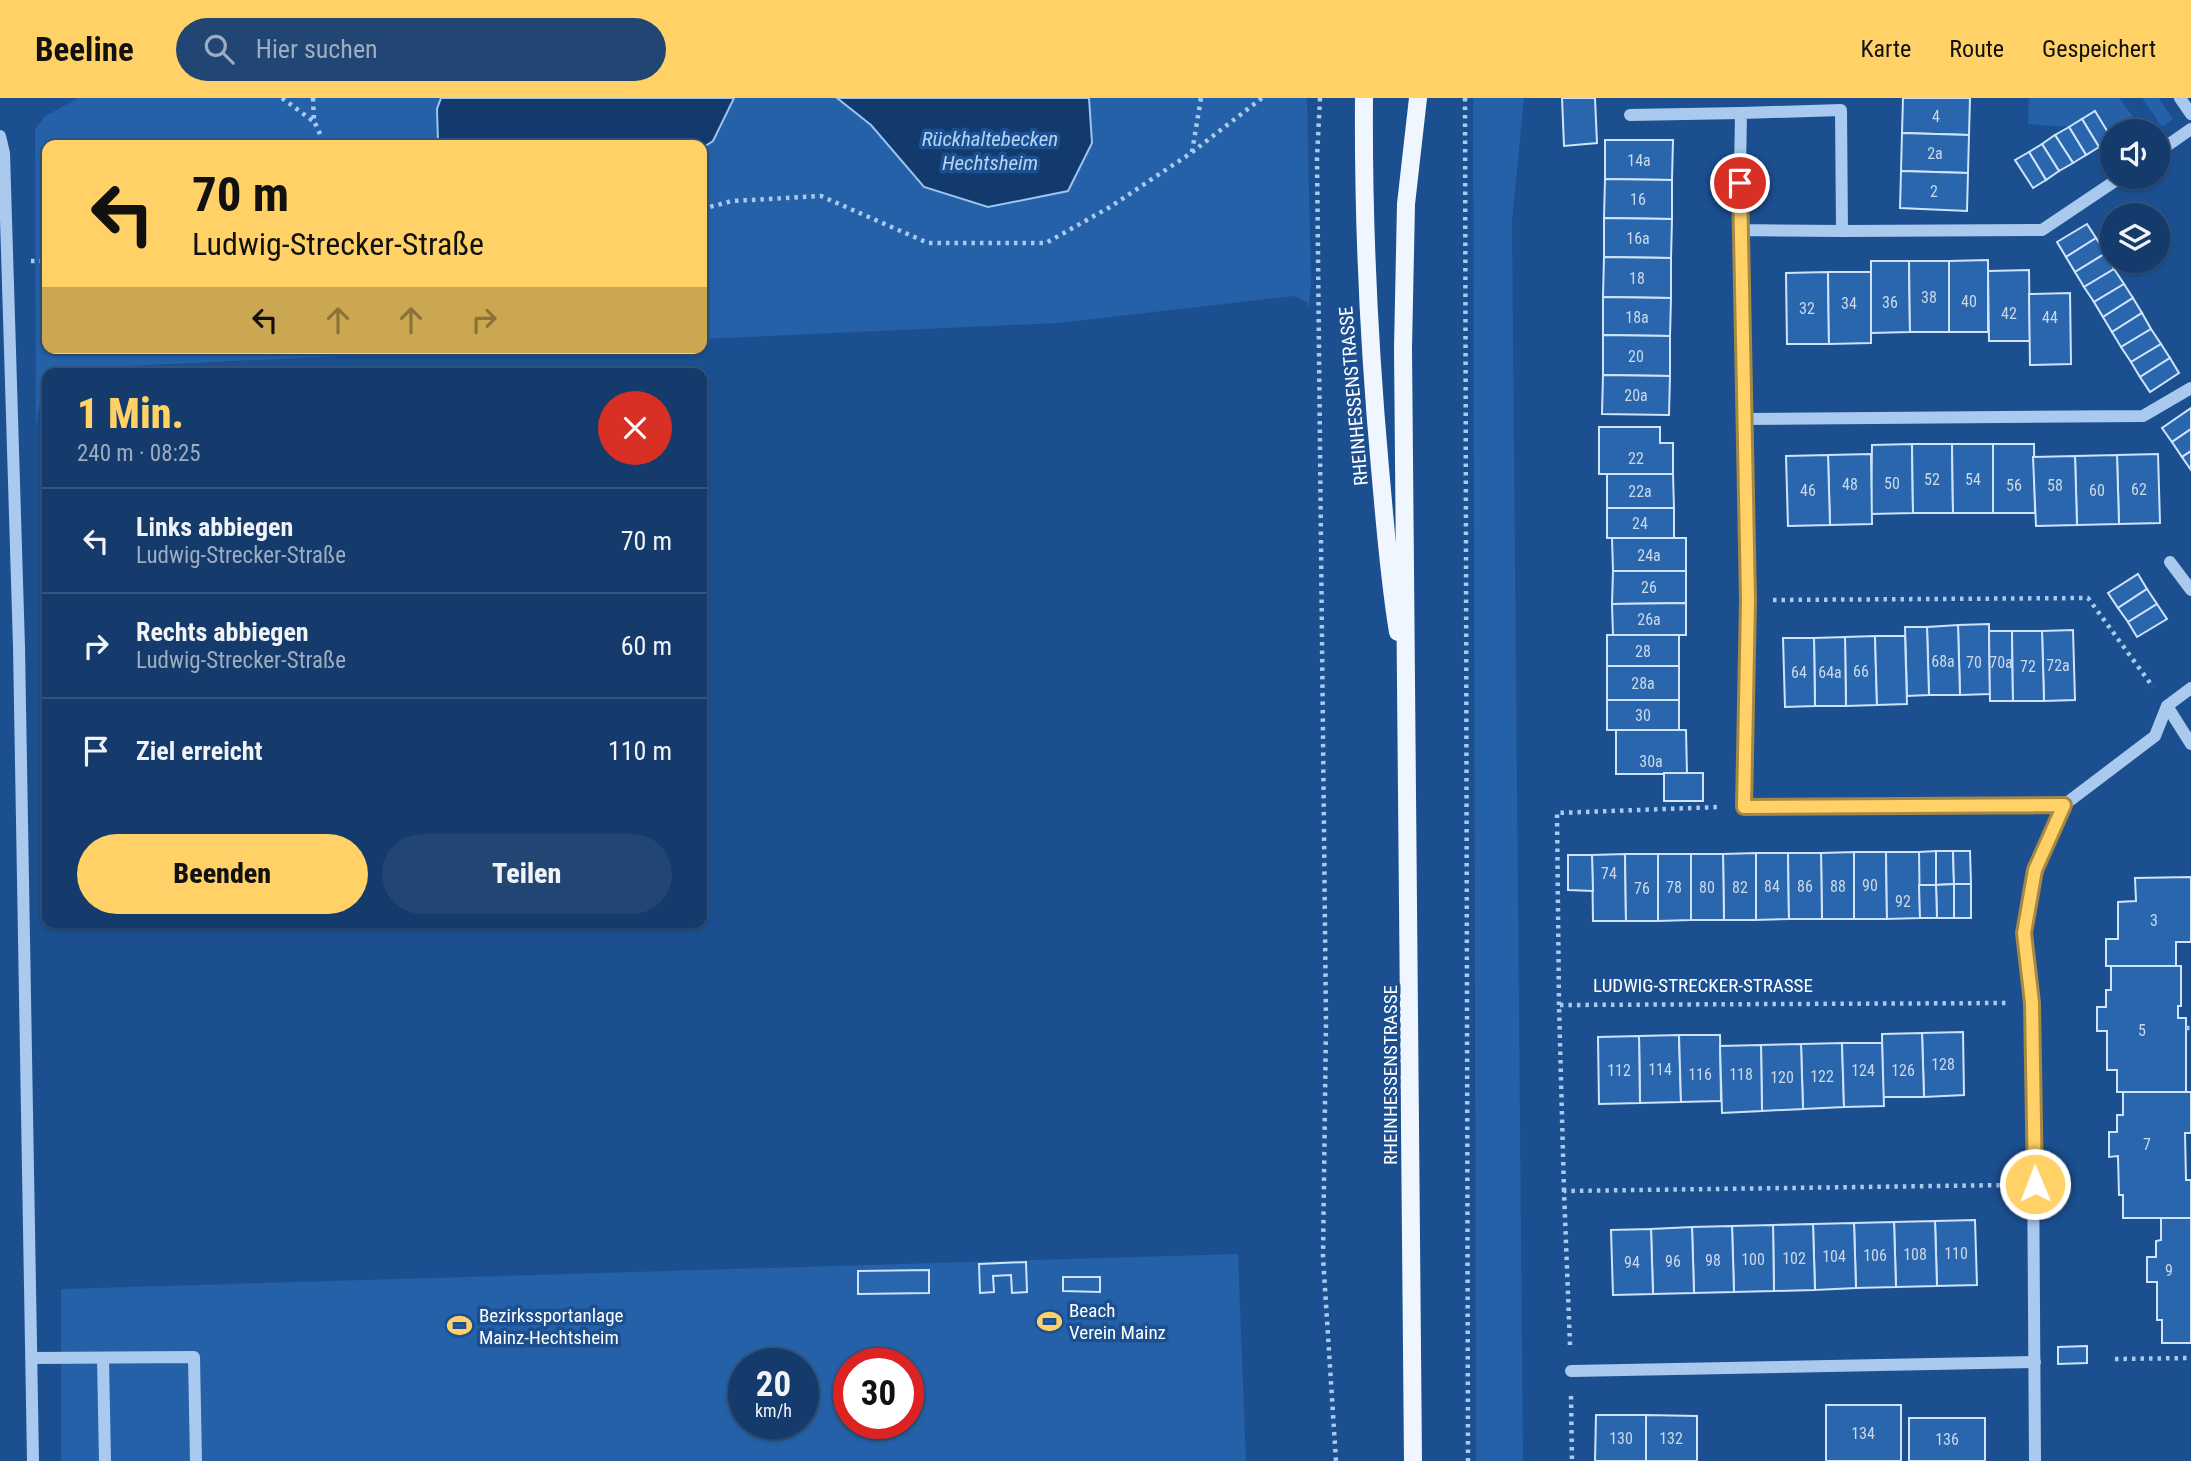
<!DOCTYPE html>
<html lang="de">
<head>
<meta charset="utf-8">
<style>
  :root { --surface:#143b6b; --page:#214673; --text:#f1f3f6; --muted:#9dadc1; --line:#33557e; --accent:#ffd166 }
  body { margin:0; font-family:"Roboto Condensed",sans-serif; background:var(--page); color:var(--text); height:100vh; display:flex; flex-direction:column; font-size:26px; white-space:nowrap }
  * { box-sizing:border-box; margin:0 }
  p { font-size:23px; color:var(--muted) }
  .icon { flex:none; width:38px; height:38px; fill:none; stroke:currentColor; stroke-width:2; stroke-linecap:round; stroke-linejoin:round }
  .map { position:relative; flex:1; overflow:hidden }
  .sheet { position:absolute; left:42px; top:270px; width:665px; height:560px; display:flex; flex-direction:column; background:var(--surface); border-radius:14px; box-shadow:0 2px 5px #0004,0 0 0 2px var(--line) }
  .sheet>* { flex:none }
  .banner { position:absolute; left:42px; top:42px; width:665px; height:214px; border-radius:14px; box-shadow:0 2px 5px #0004,0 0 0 2px var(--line); background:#ffd166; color:#111; overflow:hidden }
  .controls { position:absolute; left:2100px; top:21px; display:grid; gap:14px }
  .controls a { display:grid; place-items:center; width:70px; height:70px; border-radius:50%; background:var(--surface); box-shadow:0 2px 5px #0004,0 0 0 2px var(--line); font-size:35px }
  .speed { position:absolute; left:728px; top:1250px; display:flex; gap:14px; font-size:35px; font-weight:700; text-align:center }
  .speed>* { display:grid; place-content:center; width:91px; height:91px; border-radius:50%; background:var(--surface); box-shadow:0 2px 5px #0004,0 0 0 2px var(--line); line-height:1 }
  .speed small { font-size:18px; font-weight:400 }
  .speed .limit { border:10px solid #d22; background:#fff; color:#111 }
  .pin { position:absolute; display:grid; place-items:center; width:60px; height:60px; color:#fff; margin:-30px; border:4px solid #fff; border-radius:50%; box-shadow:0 2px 7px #0007 }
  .me { position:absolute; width:77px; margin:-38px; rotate:359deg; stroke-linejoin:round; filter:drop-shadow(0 0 5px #0008) }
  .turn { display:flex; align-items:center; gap:24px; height:147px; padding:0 35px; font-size:32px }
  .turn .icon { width:91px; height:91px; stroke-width:2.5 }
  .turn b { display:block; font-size:49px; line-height:60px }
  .lanes { display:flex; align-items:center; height:66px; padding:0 35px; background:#0003; justify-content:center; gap:35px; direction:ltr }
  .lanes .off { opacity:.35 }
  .round { display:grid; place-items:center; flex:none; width:74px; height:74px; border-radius:37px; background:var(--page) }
  .head { display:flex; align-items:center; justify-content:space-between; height:119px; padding:0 35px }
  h1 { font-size:42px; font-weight:800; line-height:52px; color:var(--accent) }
  .button { display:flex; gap:14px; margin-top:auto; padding:14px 35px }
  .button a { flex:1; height:80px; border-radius:42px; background:var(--accent); color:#111; font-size:28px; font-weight:800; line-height:80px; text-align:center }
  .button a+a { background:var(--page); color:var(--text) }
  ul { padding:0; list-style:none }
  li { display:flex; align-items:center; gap:21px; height:105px; padding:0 35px; border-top:2px solid var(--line) }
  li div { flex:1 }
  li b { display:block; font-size:26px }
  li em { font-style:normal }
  header { display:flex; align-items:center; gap:42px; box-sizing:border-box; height:98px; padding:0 35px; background:var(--accent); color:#111 }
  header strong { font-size:33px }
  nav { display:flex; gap:38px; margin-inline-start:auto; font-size:24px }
  .search { width:490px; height:63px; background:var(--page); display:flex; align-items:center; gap:18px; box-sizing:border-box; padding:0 24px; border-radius:38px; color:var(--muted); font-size:26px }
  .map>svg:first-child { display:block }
</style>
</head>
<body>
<header>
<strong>Beeline</strong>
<div class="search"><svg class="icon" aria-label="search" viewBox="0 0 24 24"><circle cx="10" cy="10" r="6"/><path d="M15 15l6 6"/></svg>Hier suchen</div>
<nav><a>Karte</a><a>Route</a><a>Gespeichert</a></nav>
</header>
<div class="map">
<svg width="2191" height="1363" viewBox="0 0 2191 1363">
  <rect width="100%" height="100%" fill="#1b4f8f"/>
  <g fill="#2461a8" fill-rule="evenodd">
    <path d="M78,0h1229l4,187 -3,25 -1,-8 -13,-6 -236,27 -356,16v-194h-655v203h467l-469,22 -9,57 -1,-297 9,-13z"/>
    <path d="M1473,0h51l-12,124 11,1239h-47z"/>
    <path d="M2029,0h90l25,33h-32v8l-17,-28 -26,16 -41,-3z"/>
    <path d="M2142,0h17l14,21 -11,8z"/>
    <path d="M1238,1156l8,207h-1185v-172zM744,1265h59v60h-59zM849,1265h59v60h-59z"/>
  </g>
  <g fill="#123a6d" stroke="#9cc4f0" stroke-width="2">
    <path d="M441,0h293l-21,43 -11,7v-3h-261l-3,-4 -1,-32z"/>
    <path d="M837,0h252l3,45 -24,48 -80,16 -64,-20 -53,-62z"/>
  </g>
  <g fill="#2a66ad" stroke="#cfe3fa" stroke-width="2">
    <path d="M1562,0h33l2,45 -33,3z"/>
    <path d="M1903,0h67l-1,37 -67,-2z"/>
    <path d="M2095,13l17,28 -13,8 -17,-28z"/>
    <path d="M2082,21l17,28 -13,8 -17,-28z"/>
    <path d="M2069,29l17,28 -13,8 -18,-28z"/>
    <path d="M1902,35l67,2 -1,38 -67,-2z"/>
    <path d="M2055,37l18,28 -14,8 -17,-27z"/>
    <path d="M1605,42h68l-1,40 -67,-1z"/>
    <path d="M2042,46l17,27 -13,9 -17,-28z"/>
    <path d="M2029,54l17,28 -13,8 -18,-28z"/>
    <path d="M1901,73l67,2 -1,38 -67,-3z"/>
    <path d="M1605,81l67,1v39l-68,-1z"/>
    <path d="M1604,120l68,1 -1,39 -67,-1z"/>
    <path d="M2087,126l9,14 -30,19 -9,-15z"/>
    <path d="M2096,140l10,15 -31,19 -9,-15z"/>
    <path d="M2106,155l8,16 -30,18 -9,-15z"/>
    <path d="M1604,159l67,1v40l-68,-1z"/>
    <path d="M1988,162v72h-39v-71z"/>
    <path d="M1871,163h38l1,71 -39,1z"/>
    <path d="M1909,163h40v71h-39z"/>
    <path d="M2114,171l10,15 -30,18 -10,-15z"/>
    <path d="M2029,172l1,71h-41l-1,-70z"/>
    <path d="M1828,174l1,72h-42l-1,-71z"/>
    <path d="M1828,174h43v71l-42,1z"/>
    <path d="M2124,186l9,14 -30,19 -9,-15z"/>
    <path d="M2070,195l1,71 -41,1 -1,-71z"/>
    <path d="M1603,199l68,1 -1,38 -67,-1z"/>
    <path d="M2133,200l9,15 -30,19 -9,-15z"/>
    <path d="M2142,215l9,16 -30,18 -9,-15z"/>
    <path d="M2151,231l10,15 -30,18 -10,-15z"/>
    <path d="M1603,237l67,1v40l-67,-1z"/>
    <path d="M2161,246l9,14 -30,19 -9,-15z"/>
    <path d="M2170,260l9,15 -29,19 -10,-15z"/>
    <path d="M1603,277l67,1 -1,39 -67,-1z"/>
    <path d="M2191,310v21l-19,13 -10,-14z"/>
    <path d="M1599,329h61v16h13v31h-74z"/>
    <path d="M2191,331v22l-9,6 -10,-15z"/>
    <path d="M1912,346l1,69 -42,1 1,-69z"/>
    <path d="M1912,346h40l1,69h-40z"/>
    <path d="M1952,346h41v69h-40z"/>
    <path d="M1993,346h41l1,69h-42z"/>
    <path d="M2191,353v19l-9,-13z"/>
    <path d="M1871,356l1,70 -42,1 -2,-70z"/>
    <path d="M2158,356l2,69 -41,1 -2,-69z"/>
    <path d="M1828,357l2,70 -42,1 -2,-70z"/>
    <path d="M2117,357l2,69 -42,1 -2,-69z"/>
    <path d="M2075,358l2,69 -41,1 -3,-69z"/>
    <path d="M1607,376h66l1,34h-67z"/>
    <rect x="1607" y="410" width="67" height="30"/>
    <path d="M1612,440h74v33h-73z"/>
    <path d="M1613,473h73v32l-74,1z"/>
    <path d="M2138,476l9,15 -29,19 -10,-15z"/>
    <path d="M2147,491l10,15 -29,18 -10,-14z"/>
    <path d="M1686,505v32h-73l-1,-31z"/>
    <path d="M2157,506l10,15 -30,18 -9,-15z"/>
    <path d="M1989,526l1,70 -30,1 -2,-70z"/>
    <path d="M1958,527l2,70h-31l-2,-68z"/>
    <path d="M1905,529h22l2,68 -22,1z"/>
    <path d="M2073,532l2,70 -31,1 -2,-70z"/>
    <path d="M1989,533h23l1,70h-23z"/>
    <path d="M2012,533h30l2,70h-31z"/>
    <rect x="1607" y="537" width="72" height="31"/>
    <path d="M1875,538l2,69 -31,1 -1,-69z"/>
    <path d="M1875,538h30l2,68 -30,1z"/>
    <path d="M1845,539l1,69h-31l-1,-68z"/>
    <path d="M1783,540h31l1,68 -30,1z"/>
    <rect x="1607" y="568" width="72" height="34"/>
    <rect x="1607" y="602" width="72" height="30"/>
    <path d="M1616,632h70l1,44h-71z"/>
    <rect x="1664" y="675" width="39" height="28"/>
    <path d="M1936,753h17l1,33 -18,1z"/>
    <path d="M1936,753v34h-17v-33z"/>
    <path d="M1953,753h17l1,33h-17z"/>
    <path d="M1854,754v67h-32l-1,-66z"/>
    <path d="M1854,754h32l1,67h-33z"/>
    <path d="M1886,754h33l1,66 -33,1z"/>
    <path d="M1756,755v67h-32l-1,-66z"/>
    <path d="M1756,755h32l1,66 -33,1z"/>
    <path d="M1788,755h33l1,66h-33z"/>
    <path d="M1625,756l1,67h-33l-1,-66z"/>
    <path d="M1625,756h33v67h-32z"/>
    <path d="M1658,756h33v66l-33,1z"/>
    <path d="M1691,756h32l1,66h-33z"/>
    <path d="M1568,757h24l1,36 -25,-1z"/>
    <path d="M2191,779v65h-15v24h-70v-27h12v-37l18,-1 -1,-23z"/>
    <rect x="1954" y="786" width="17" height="34"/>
    <path d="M1954,786v34h-17l-1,-33z"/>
    <path d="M1919,787h17l1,33h-17z"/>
    <path d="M2111,868h70v40h-3v12h8v74h-69v-22h-10v-39h-10v-24h9v-17h5z"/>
    <path d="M1963,934l1,63 -40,2 -2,-64z"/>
    <path d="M1922,935l2,64h-41l-1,-63z"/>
    <path d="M1679,937l2,67 -41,1 -1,-67z"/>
    <path d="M1679,937h41l1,66 -40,1z"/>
    <path d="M1639,938l1,67 -41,1 -1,-67z"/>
    <path d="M1842,945l2,64 -41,2 -2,-65z"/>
    <path d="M1842,945h40l2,63 -40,1z"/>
    <path d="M1801,946l2,65 -41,2 -1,-66z"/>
    <path d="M1761,947l1,66 -40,2 -2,-67z"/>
    <path d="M2123,994h68v41h-6l1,47h5v38h-68v-23h-4l-1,-39 -9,1v-25h8v-17h6z"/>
    <path d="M2161,1120h30v125h-29v-23h-5v-38h-10v-25h9v-16l5,-1z"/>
    <path d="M1975,1122l2,65 -40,1 -2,-65z"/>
    <path d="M1935,1123l2,65 -41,1 -2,-65z"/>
    <path d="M1894,1124l2,65 -40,1 -2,-65z"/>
    <path d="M1854,1125l2,65 -41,2 -2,-66z"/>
    <path d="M1813,1126l2,66 -41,1 -1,-66z"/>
    <path d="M1773,1127l1,66 -40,1 -2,-66z"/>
    <path d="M1732,1128l2,66 -40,1 -2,-66z"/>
    <path d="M1692,1129l2,66 -41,1 -2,-65z"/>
    <path d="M1651,1131l2,65 -40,1 -2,-65z"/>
    <path d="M1026,1164l1,30 -15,1 -1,-18 -18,1 1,16 -14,1 -1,-29z"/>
    <path d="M929,1172v23l-71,1v-23z"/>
    <path d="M1063,1179h37v15l-37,-1z"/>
    <path d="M2087,1248v17l-29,1v-17z"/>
    <rect x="1826" y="1307" width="75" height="56"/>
    <path d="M1596,1317h50v46h-51z"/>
    <path d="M1646,1317l51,1v45h-51z"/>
    <rect x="1909" y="1320" width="76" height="43"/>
  </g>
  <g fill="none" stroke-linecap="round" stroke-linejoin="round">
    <g stroke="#a9c9ee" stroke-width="4.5" stroke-dasharray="3.5 5" stroke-linecap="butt">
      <path d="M282,0l31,23"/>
      <path d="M313,0l1,23 11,24"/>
      <path d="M1320,0l-3,60 9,866 -3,233 13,204"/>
      <path d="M1465,0l3,1363"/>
      <path d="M1192,54l9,-54"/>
      <path d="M702,111l30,-8 89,-5 107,47h118l64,-36 81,-54 71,-55"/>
      <path d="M31,163h16"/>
      <path d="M1773,502l315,-2 65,89"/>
      <path d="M1559,907l-2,-192 163,-6"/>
      <path d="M2186,930h5"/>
      <path d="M1564,1093l-5,-186 447,-2"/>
      <path d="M1570,1247l-6,-154 446,-6"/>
      <path d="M2115,1261l76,-1"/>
      <path d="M1571,1298l1,65"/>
    </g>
    <g stroke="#a9c9ee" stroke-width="12">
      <path d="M2180,0l11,16"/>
      <path d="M1630,17l111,-2"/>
      <path d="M0,38l4,17 15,494 14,814"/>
      <path d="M2158,54l33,-23"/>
      <path d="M1739,132l103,1 -1,-121 -100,3 -2,117 8,370 -3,207 320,-2"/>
      <path d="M1842,133l200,-1 79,-53"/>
      <path d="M1742,321l401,-3 48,-28"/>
      <path d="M2170,464l21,28"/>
      <path d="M2167,608l24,38"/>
      <path d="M32,1260l162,-1 2,104"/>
      <path d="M103,1261l2,102"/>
      <path d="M1571,1273l464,-9"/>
      <path d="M2035,1363l-3,-458 -8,-70 11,-63 29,-65 91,-69 12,-30 24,-18"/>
    </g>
    <g stroke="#f0f6ff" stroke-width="18">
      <path d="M1364,0c-1,124 5,247 16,370 5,55 9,110 18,164"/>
      <path d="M1413,1363l-10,-1113 3,-144 12,-106"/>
    </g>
  </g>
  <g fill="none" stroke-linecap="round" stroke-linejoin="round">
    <defs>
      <path id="route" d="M1740,85l8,417 -4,207 320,-2 -29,65 -11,63 8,70 3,181"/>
    </defs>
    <use href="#route" stroke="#a68842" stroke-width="18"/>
    <use href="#route" stroke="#ffd166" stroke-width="12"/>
  </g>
  <defs>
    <symbol id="stadium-bare" viewBox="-9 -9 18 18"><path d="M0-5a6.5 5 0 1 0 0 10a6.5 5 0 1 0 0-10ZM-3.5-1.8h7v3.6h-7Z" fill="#ffd166" stroke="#1b4f8f" stroke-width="2.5" paint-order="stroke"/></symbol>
  </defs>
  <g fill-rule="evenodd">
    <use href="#stadium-bare" x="1032" y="1206" width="35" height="35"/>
    <use href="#stadium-bare" x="442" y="1210" width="35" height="35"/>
  </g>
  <g text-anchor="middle" stroke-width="7" stroke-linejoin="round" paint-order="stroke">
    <g font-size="16" fill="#cad9ea">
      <text x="1936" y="24">4</text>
      <text x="1935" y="61">2a</text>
      <text x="1639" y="68">14a</text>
      <text x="1934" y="99">2</text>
      <text x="1638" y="107">16</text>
      <text x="1638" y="146">16a</text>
      <text x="1637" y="186">18</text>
      <text x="1929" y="205">38</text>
      <text x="1969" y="209">40</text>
      <text x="1890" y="210">36</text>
      <text x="1849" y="211">34</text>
      <text x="1807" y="216">32</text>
      <text x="2009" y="221">42</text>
      <text x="1637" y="225">18a</text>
      <text x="2050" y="225">44</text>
      <text x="1636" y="264">20</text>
      <text x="1636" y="303">20a</text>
      <text x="1636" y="366">22</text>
      <text x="1932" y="387">52</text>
      <text x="1973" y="387">54</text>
      <text x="1892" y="391">50</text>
      <text x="1850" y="392">48</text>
      <text x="2014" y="393">56</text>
      <text x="2055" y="393">58</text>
      <text x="2139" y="397">62</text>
      <text x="1808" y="398">46</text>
      <text x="2097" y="398">60</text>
      <text x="1640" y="399">22a</text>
      <text x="1640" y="431">24</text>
      <text x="1649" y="463">24a</text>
      <text x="1649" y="495">26</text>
      <text x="1649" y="527">26a</text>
      <text x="1643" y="559">28</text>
      <text x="1943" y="569">68a</text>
      <text x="1974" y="570">70</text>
      <text x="2001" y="570">70a</text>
      <text x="2058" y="573">72a</text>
      <text x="2028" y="574">72</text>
      <text x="1861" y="579">66</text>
      <text x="1799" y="580">64</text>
      <text x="1830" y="580">64a</text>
      <text x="1643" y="591">28a</text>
      <text x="1643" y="623">30</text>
      <text x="1651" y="669">30a</text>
      <text x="1609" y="781">74</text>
      <text x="1870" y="793">90</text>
      <text x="1772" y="794">84</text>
      <text x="1805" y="794">86</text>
      <text x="1838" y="794">88</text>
      <text x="1674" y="795">78</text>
      <text x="1707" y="795">80</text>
      <text x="1740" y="795">82</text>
      <text x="1642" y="796">76</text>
      <text x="1903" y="809">92</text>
      <text x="2154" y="828">3</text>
      <text x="2142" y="938">5</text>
      <text x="1943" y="972">128</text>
      <text x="1660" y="977">114</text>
      <text x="1619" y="978">112</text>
      <text x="1863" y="978">124</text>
      <text x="1903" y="978">126</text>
      <text x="1700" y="982">116</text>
      <text x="1741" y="982">118</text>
      <text x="1822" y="984">122</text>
      <text x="1782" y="985">120</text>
      <text x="2147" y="1052">7</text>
      <text x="1956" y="1161">110</text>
      <text x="1915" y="1162">108</text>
      <text x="1875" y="1163">106</text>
      <text x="1834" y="1164">104</text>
      <text x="1794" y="1166">102</text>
      <text x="1753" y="1167">100</text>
      <text x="1713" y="1168">98</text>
      <text x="1673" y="1169">96</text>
      <text x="1632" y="1170">94</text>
      <text x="2169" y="1178">9</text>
      <text x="1863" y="1341">134</text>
      <text x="1621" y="1346">130</text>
      <text x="1671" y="1346">132</text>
      <text x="1947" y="1347">136</text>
    </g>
    <g font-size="19" fill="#fff" stroke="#1b4f8f">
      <text transform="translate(1353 298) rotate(-95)" y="7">RHEINHESSENSTRASSE</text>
      <text x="1703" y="894">LUDWIG-STRECKER-STRASSE</text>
      <text transform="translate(1390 977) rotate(-90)" y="7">RHEINHESSENSTRASSE</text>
    </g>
    <g font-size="19" fill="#fff" stroke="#1b4f8f" text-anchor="start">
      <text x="1069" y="1219">Beach<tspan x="1069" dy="22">Verein Mainz</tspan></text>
      <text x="479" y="1224">Bezirkssportanlage<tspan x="479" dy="22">Mainz-Hechtsheim</tspan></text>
    </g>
    <g font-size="21" font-style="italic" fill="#b5d3f5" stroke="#1b4f8f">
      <text x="990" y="48">Rückhaltebecken<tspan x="990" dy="24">Hechtsheim</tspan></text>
    </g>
  </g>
</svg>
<div class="controls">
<a><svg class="icon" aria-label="sound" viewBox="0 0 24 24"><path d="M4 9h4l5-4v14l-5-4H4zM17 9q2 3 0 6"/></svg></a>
<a><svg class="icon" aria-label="layers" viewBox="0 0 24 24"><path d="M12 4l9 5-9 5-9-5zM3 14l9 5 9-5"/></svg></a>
</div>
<div class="speed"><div>20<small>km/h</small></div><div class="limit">30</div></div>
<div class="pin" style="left:1740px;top:85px;background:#d93025"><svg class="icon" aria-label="arrive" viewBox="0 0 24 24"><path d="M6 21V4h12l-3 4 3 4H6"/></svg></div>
<svg class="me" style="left:2035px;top:1086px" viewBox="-20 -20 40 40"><circle r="17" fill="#ffd166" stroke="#fff" stroke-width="3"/><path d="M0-11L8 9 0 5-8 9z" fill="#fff"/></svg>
<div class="banner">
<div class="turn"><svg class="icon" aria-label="left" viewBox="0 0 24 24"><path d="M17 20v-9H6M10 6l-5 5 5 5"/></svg><div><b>70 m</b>Ludwig-Strecker-Straße</div></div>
<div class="lanes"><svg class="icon" aria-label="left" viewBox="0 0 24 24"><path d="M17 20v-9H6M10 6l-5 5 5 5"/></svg><svg class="icon off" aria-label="ahead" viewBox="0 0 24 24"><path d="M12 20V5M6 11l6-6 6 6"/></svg><svg class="icon off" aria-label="ahead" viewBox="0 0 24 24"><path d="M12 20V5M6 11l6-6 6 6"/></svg><svg class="icon off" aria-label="right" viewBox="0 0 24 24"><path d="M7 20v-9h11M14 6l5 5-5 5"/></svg></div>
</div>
<section class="sheet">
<div class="head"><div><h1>1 Min.</h1><p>240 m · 08:25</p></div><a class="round" style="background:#d93025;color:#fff"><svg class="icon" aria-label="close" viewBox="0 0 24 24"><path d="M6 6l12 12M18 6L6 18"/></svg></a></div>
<ul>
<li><svg class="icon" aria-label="left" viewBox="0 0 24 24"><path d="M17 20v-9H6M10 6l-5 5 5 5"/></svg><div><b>Links abbiegen</b><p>Ludwig-Strecker-Straße</p></div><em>70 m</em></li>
<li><svg class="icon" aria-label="right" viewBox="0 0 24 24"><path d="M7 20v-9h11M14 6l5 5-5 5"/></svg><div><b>Rechts abbiegen</b><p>Ludwig-Strecker-Straße</p></div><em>60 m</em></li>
<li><svg class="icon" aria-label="arrive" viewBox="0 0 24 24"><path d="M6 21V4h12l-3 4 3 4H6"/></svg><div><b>Ziel erreicht</b></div><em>110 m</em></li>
</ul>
<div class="button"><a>Beenden</a><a>Teilen</a></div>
</section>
</div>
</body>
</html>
